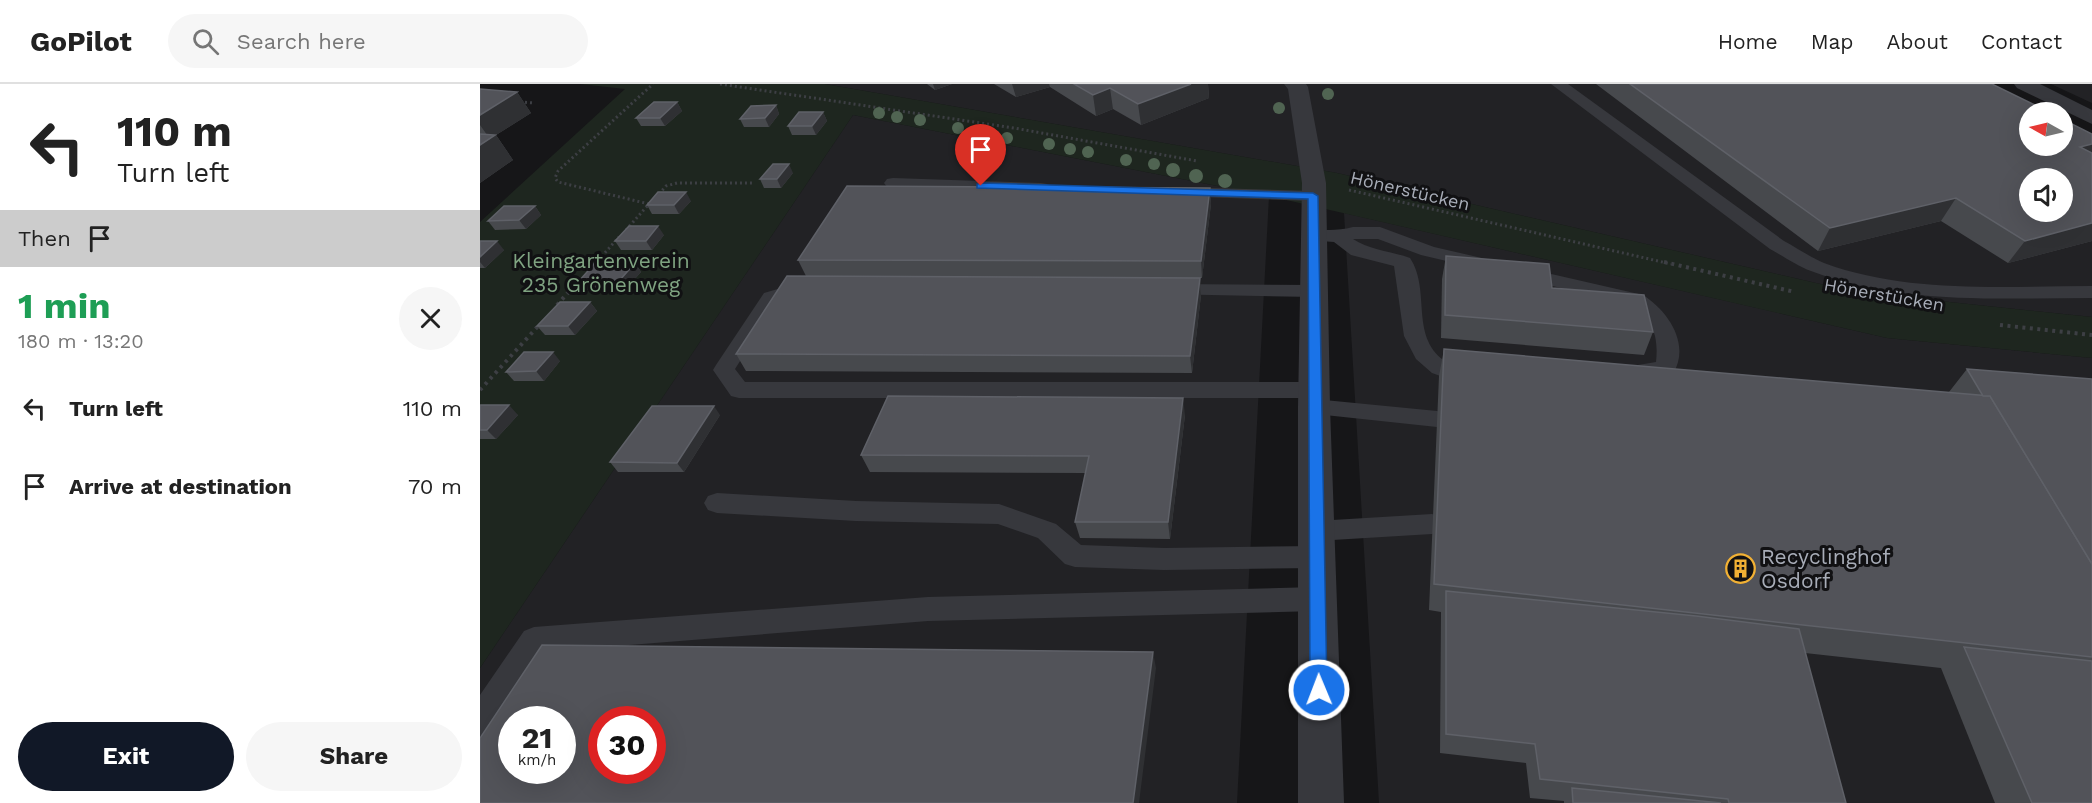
<!DOCTYPE html>
<html lang="en">
<head>
<meta charset="utf-8">
<style>
  :root { --surface:#fff; --page:#f6f6f6; --text:#222; --muted:#767676; --line:#e0e0e0; --accent:#111827 }
  body { margin:0; font-family:"Work Sans",sans-serif; background:var(--page); color:var(--text); height:100vh; display:flex; flex-direction:column; font-size:22px; white-space:nowrap }
  * { box-sizing:border-box; margin:0 }
  p { font-size:20px; color:var(--muted) }
  .icon { flex:none; width:33px; height:33px; fill:none; stroke:currentColor; stroke-width:2; stroke-linecap:round; stroke-linejoin:round }
  .map { position:relative; flex:1; overflow:hidden }
  .drawer { display:flex; flex-direction:column; background:var(--surface); width:480px }
  .drawer>* { flex:none }
  .top-card { background:#fff; color:var(--text); overflow:hidden }
  .needle { width:39px; rotate:278deg }
  .fabs { position:absolute; left:1539px; top:18px; display:grid; gap:12px }
  .fabs a { display:grid; place-items:center; width:54px; height:54px; border-radius:50%; background:var(--surface); box-shadow:0 6px 24px #0002; font-size:30px }
  .speed { position:absolute; left:18px; top:622px; display:flex; gap:12px; font-size:30px; font-weight:700; text-align:center }
  .speed>* { display:grid; place-content:center; width:78px; height:78px; border-radius:50%; background:var(--surface); box-shadow:0 6px 24px #0002; line-height:1 }
  .speed small { font-size:15px; font-weight:400 }
  .speed .limit { border:9px solid #d22; background:#fff; color:#111 }
  .pin { position:absolute; display:grid; place-items:center; width:51px; height:51px; color:#fff; margin:-62px -26px; border-radius:50% 50% 50% 0; rotate:-45deg; box-shadow:0 0 6px #0007 }
  .pin .icon { rotate:45deg }
  .me { position:absolute; width:66px; margin:-33px; rotate:359deg; stroke-linejoin:round; filter:drop-shadow(0 0 4px #0008) }
  .turn { display:flex; align-items:center; gap:21px; height:126px; padding:0 18px; font-size:27px }
  .turn .icon { width:78px; height:78px; stroke-width:2.5 }
  .turn b { display:block; font-size:42px; line-height:51px }
  .then { display:flex; align-items:center; height:57px; padding:0 18px; background:#0003; gap:12px; font-size:22px }
  .round { display:grid; place-items:center; flex:none; width:63px; height:63px; border-radius:32px; background:var(--page) }
  .summary { display:flex; align-items:center; justify-content:space-between; height:102px; padding:0 18px }
  h1 { font-size:36px; font-weight:700; line-height:45px; color:#1e9e55 }
  .primary-button { display:flex; gap:12px; margin-top:auto; padding:12px 18px }
  .primary-button a { flex:1; height:69px; border-radius:36px; background:var(--accent); color:#fff; font-size:24px; font-weight:700; line-height:69px; text-align:center }
  .primary-button a+a { background:var(--page); color:var(--text) }
  ul { padding:0; list-style:none }
  li { display:flex; align-items:center; gap:18px; height:78px; padding:0 18px }
  li div { flex:1 }
  li b { display:block; font-size:22px }
  li em { font-style:normal }
  header { display:flex; align-items:center; gap:36px; box-sizing:border-box; height:84px; padding:0 30px; background:var(--surface); border-bottom:2px solid var(--line) }
  header strong { font-size:28px }
  nav { display:flex; gap:33px; margin-inline-start:auto; font-size:21px }
  .search { width:420px; height:54px; background:var(--page); display:flex; align-items:center; gap:15px; box-sizing:border-box; padding:0 21px; border-radius:33px; color:var(--muted); font-size:22px }
  main { display:flex; flex:1; min-height:0 }
  .map>svg:first-child { display:block }
</style>
</head>
<body>
<header>
<strong>GoPilot</strong>
<div class="search"><svg class="icon" aria-label="search" viewBox="0 0 24 24"><circle cx="10" cy="10" r="6"/><path d="M15 15l6 6"/></svg>Search here</div>
<nav><a>Home</a><a>Map</a><a>About</a><a>Contact</a></nav>
</header>
<main>
<section class="drawer">
<div class="top-card">
<div class="turn"><svg class="icon" aria-label="left" viewBox="0 0 24 24"><path d="M17 20v-9H6M10 6l-5 5 5 5"/></svg><div><b>110 m</b>Turn left</div></div>
<div class="then">Then<svg class="icon" aria-label="arrive" viewBox="0 0 24 24"><path d="M6 21V4h12l-3 4 3 4H6"/></svg></div>
</div>
<div class="summary"><div><h1>1 min</h1><p>180 m · 13:20</p></div><a class="round"><svg class="icon" aria-label="close" viewBox="0 0 24 24"><path d="M6 6l12 12M18 6L6 18"/></svg></a></div>
<ul>
<li><svg class="icon" aria-label="left" viewBox="0 0 24 24"><path d="M17 20v-9H6M10 6l-5 5 5 5"/></svg><div><b>Turn left</b></div><em>110 m</em></li>
<li><svg class="icon" aria-label="arrive" viewBox="0 0 24 24"><path d="M6 21V4h12l-3 4 3 4H6"/></svg><div><b>Arrive at destination</b></div><em>70 m</em></li>
</ul>
<div class="primary-button"><a>Exit</a><a>Share</a></div>
</section>
<div class="map">
<svg width="1612" height="719" viewBox="0 0 1612 719">
  <rect width="100%" height="100%" fill="#161618"/>
  <g fill="#222225" fill-rule="evenodd">
    <path d="M345,0h1160l45,28v34h32l30,-9v180l-237,-25 -518,-119zM1550,94h32v34h-32z"/>
    <path d="M1572,0h40v19l-41,-19z"/>
    <path d="M373,31l416,81 -32,607h-757v-135zM32,636h50v51h-50zM122,636h50v51h-50z"/>
    <path d="M864,129l543,125 205,20v445h-713z"/>
  </g>
  <path fill="#1e261f" d="M100,0h245l512,89 518,119 237,25v41l-205,-20 -618,-142 -416,-81 -373,553v-446l145,-133z"/>
  <g fill="none" stroke-linecap="round" stroke-linejoin="round">
    <g stroke="#3d3f44" stroke-width="3" stroke-dasharray="2 3" stroke-linecap="butt">
      <path d="M240,0l294,44 183,33"/>
      <path d="M40,18l14,1"/>
      <path d="M869,106l322,74"/>
      <path d="M179,110l7,-8 11,-3h77"/>
      <path d="M169,120l-91,-22 -3,-4 3,-7 95,-87"/>
      <path d="M146,146l23,-26"/>
      <path d="M115,180l24,-27"/>
    </g>
    <g stroke="#3d3f44" stroke-width="4" stroke-dasharray="3 4.5" stroke-linecap="butt">
      <path d="M1184,178l131,30"/>
      <path d="M114,181l3,-3"/>
      <path d="M77,221l25,-28"/>
      <path d="M1520,241l92,10"/>
      <path d="M0,306l60,-66"/>
    </g>
    <g fill="#37383d" fill-rule="evenodd">
      <path d="M1071,0h17l216,157c13,7 26,16 40,22 84,31 180,23 268,23v12c-94,0 -192,7 -281,-27 -14,-5 -28,-15 -41,-22z"/>
      <path d="M413,94l148,5 6,1 3,4 -3,4 -6,1 -154,-6 -3,-4 3,-4z"/>
      <path d="M697,103l136,4 6,1 3,4 -3,4 -6,1 -142,-5 -3,-4 3,-4z"/>
      <path d="M873,143h27l54,20 209,48c25,16 48,49 30,79 -14,4 -33,7 -47,3l-3,-5 3,-5 30,-5c3,-28 -4,-43 -27,-58l-208,-49 -43,-16h-25c16,11 38,12 57,19 22,33 -2,81 38,105l23,-3 8,2 3,5 -3,5 -21,6h-12l-14,-5 -16,-14 -12,-23 -10,-70 -43,-11 -17,-13 -27,-2 -2,-4 2,-4c15,-4 29,0 46,-5z"/>
      <path d="M325,197l7,2 3,4 -3,4 -34,10 -43,68 10,13h569l8,2 3,6 -3,6 -8,2h-575l-8,-2 -18,-26 3,-5 48,-72z"/>
      <path d="M689,200l145,1 7,2 3,4 -3,4 -7,2 -152,-3 -3,-4 3,-4z"/>
      <path d="M834,315l123,12 8,2 4,6 -4,6 -8,2 -131,-14 -4,-6 4,-6z"/>
      <path d="M237,409l139,8 143,3 57,20 25,21 83,3 153,-2 10,3 3,8 -3,8 -10,3 -153,2 -89,-3 -10,-3 -27,-26 -40,-14 -142,-3 -139,-8 -9,-3 -4,-7 4,-7z"/>
      <path d="M952,430l9,3 4,7 -4,7 -9,3 -116,7 -9,-3 -4,-7 4,-7 9,-3z"/>
      <path d="M837,503l10,4 4,8 -4,8 -10,4 -389,10 -386,31 -51,80 -11,5v-42l44,-64 10,-4 394,-30z"/>
    </g>
    <g fill="#37383d" fill-rule="evenodd">
      <path d="M804,0h22l2,3 18,96 4,224 14,396h-46v-396l4,-224 -14,-94z"/>
      <path d="M1534,0h26l52,26v14l-75,-36z"/>
    </g>
  </g>
  <g fill="#506452">
    <circle cx="848" cy="10" r="6"/>
    <circle cx="799" cy="24" r="6"/>
    <circle cx="399" cy="29" r="6"/>
    <circle cx="417" cy="33" r="6"/>
    <circle cx="440" cy="36" r="6"/>
    <circle cx="478" cy="44" r="6"/>
    <circle cx="509" cy="49" r="6"/>
    <circle cx="527" cy="54" r="6"/>
    <circle cx="569" cy="60" r="6"/>
    <circle cx="590" cy="65" r="6"/>
    <circle cx="608" cy="68" r="6"/>
    <circle cx="646" cy="76" r="6"/>
    <circle cx="674" cy="80" r="6"/>
    <circle cx="693" cy="86" r="7"/>
    <circle cx="716" cy="92" r="7"/>
    <circle cx="745" cy="97" r="7"/>
  </g>
  <g fill="#47494d">
    <path d="M447,0h25l-17,6z"/>
    <path d="M514,0h214l1,14 -68,27 -28,-16 -17,7 -46,-29 -34,10z"/>
    <path d="M1116,0h396l100,157 -84,22 -67,-42 -123,30z"/>
    <path d="M0,5l37,3 14,21 -35,22 17,25 -33,23z"/>
    <path d="M197,18l5,9 -17,15h-24l-5,-8z"/>
    <path d="M296,21l3,9 -10,13h-25l-4,-8z"/>
    <path d="M343,28l4,9 -11,14h-24l-4,-9z"/>
    <path d="M313,89l-12,15h-17l-4,-9z"/>
    <path d="M730,104l1,16 -9,74h-2l1,17 -9,78 -446,-2 -10,-17 70,-78 -8,-16z"/>
    <path d="M211,117l-12,13h-27l-5,-9z"/>
    <path d="M55,122l6,9 -15,14 -31,1 -7,-9z"/>
    <path d="M184,151l-12,15h-31l-6,-9z"/>
    <path d="M0,157l24,9 -19,18h-5z"/>
    <path d="M966,172l106,32 101,44 -9,23 -203,-17 1,-59z"/>
    <path d="M155,179l6,9 -16,18h-40l-6,-9z"/>
    <path d="M110,218l7,9 -22,24h-30l-8,-9z"/>
    <path d="M964,265l505,44v-1l18,-23 125,10v424h-97l-54,-135 -136,-15 41,150h-282v-2l-34,-3 -4,-35 -86,-10 1,-141 -12,-2 10,-234z"/>
    <path d="M80,277l-16,20h-30l-8,-9z"/>
    <path d="M0,321l38,10 -22,24h-16z"/>
    <path d="M240,331l-36,57h-66l-8,-10z"/>
    <path d="M705,331l-15,124 -90,-1 -5,-16 11,-49 -216,-1 -9,-17z"/>
  </g>
  <g fill="#2f3033">
    <path d="M453,0h19l-17,6z"/>
    <path d="M532,0h37l1,3 -34,10z"/>
    <path d="M711,0h17l1,14 -68,27 -3,-21z"/>
    <path d="M630,4l3,21 -17,7 -3,-21z"/>
    <path d="M37,8l14,21 -35,22 17,25 -33,23v-38l10,-6 -10,-14v-10z"/>
    <path d="M197,18l5,9 -17,15 -5,-8z"/>
    <path d="M296,21l3,9 -10,13 -4,-9z"/>
    <path d="M343,28l4,9 -11,14 -4,-9z"/>
    <path d="M1612,60v17l-12,-14z"/>
    <path d="M309,80l4,9 -12,15 -4,-9z"/>
    <path d="M730,104l1,16 -9,74 -1,-17z"/>
    <path d="M206,108l5,9 -12,13 -5,-9z"/>
    <path d="M1476,114l-15,23 -123,30 12,-23z"/>
    <path d="M55,122l6,9 -15,14 -7,-9z"/>
    <path d="M1612,139v18l-84,22 17,-22z"/>
    <path d="M178,142l6,9 -12,15 -6,-9z"/>
    <path d="M17,157l7,9 -19,18 -5,-6v-5z"/>
    <path d="M155,179l6,9 -16,18 -6,-9z"/>
    <path d="M720,194l1,17 -9,78 -2,-17z"/>
    <path d="M110,218l7,9 -22,24 -7,-9z"/>
    <path d="M73,268l7,9 -16,20 -8,-10z"/>
    <path d="M703,314l2,17 -15,124 -2,-17z"/>
    <path d="M29,321l9,10 -22,24 -9,-9z"/>
    <path d="M234,322l6,9 -36,57 -7,-9z"/>
    <path d="M673,568l3,16 -17,135h-6z"/>
  </g>
  <g fill="#525359" stroke="#5f6168" stroke-width="1.5" fill-rule="evenodd">
    <path d="M594,0h117l-53,20 -28,-16 -17,7z"/>
    <path d="M1150,0h362l57,28h-19v34h32v-27l30,15v10l-12,3 12,6v70l-67,18 -69,-43 -126,30zM1550,94h32v34h-32z"/>
    <path d="M0,5l37,3 -37,23z"/>
    <path d="M174,18h23l-17,16h-24z"/>
    <path d="M296,21l-11,13 -25,1 11,-13z"/>
    <path d="M319,28h24l-11,14h-24z"/>
    <path d="M0,50l15,1 -15,10z"/>
    <path d="M293,80h16l-12,15h-17z"/>
    <path d="M367,102l363,2 -9,73 -403,-1z"/>
    <path d="M178,108h28l-12,13h-27z"/>
    <path d="M24,122h31l-16,14 -31,1z"/>
    <path d="M149,142h29l-12,15h-31z"/>
    <path d="M0,157h17l-17,16z"/>
    <path d="M966,172l103,8 3,24 92,7 9,37 -208,-17z"/>
    <path d="M115,179h40l-16,18h-40z"/>
    <path d="M307,192l413,2 -10,78 -454,-2z"/>
    <path d="M80,218h30l-22,24h-31z"/>
    <path d="M964,265l546,47 102,168v93l-658,-73z"/>
    <path d="M44,268h29l-17,19 -30,1z"/>
    <path d="M1487,285l125,10v185l-102,-168h-7z"/>
    <path d="M408,312l295,2 -15,124h-93l14,-66 -228,-1z"/>
    <path d="M0,321h29l-22,25h-7z"/>
    <path d="M172,322h62l-37,57 -67,-1z"/>
    <path d="M966,507l250,25 103,13 47,174h-117l-1,-4 -188,-20 -5,-35 -89,-10z"/>
    <path d="M62,561l611,7 -20,151h-653v-65zM32,636h50v51h-50zM122,636h50v51h-50z"/>
    <path d="M1484,563l128,14v142h-60z"/>
    <path d="M1092,704l149,15h-148z"/>
  </g>
  <path fill="#1a73e8" stroke="#114b97" stroke-width="1.5" d="M501,99l332,10 5,3 9,494 -2,5 -6,3 -6,-3 -3,-5 -2,-491 -331,-11v-4z"/>
  <defs>
    <symbol id="building-ring" viewBox="-11 -11 22 22"><circle r="9.5" fill="#111113" stroke="#f2b134" stroke-width="1.5"/><path d="M-4-6H4V6H1V3H-1V6H-4ZM-2.5-4.3h1.7v1.8h-1.7ZM.8-4.3h1.7v1.8H.8ZM-2.5-1h1.7V.8h-1.7ZM.8-1h1.7V.8H.8Z" fill="#f2b134"/></symbol>
  </defs>
  <g fill-rule="evenodd">
    <use href="#building-ring" x="1244" y="468" width="33" height="33"/>
  </g>
  <g text-anchor="middle" stroke-width="6" stroke-linejoin="round" paint-order="stroke">
    <g font-size="18" fill="#a8adb8" stroke="#111113">
      <text transform="translate(930 107) rotate(13)" y="6">Hönerstücken</text>
      <text transform="translate(1404 211) rotate(10)" y="6">Hönerstücken</text>
    </g>
    <g font-size="21" fill="#7fa381" stroke="#111113">
      <text x="121" y="184">Kleingartenverein<tspan x="121" dy="24">235 Grönenweg</tspan></text>
    </g>
    <g font-size="21" fill="#a8adb8" stroke="#111113" text-anchor="start">
      <text x="1281" y="480">Recyclinghof<tspan x="1281" dy="24">Osdorf</tspan></text>
    </g>
  </g>
</svg>
<div class="fabs">
<a><svg class="needle" viewBox="-14 -14 28 28"><path d="M0-13l5 13h-10z" fill="#e53935"/><path d="M0 13l5-13h-10z" fill="#767676"/></svg></a>
<a><svg class="icon" aria-label="sound" viewBox="0 0 24 24"><path d="M4 9h4l5-4v14l-5-4H4zM17 9q2 3 0 6"/></svg></a>
</div>
<div class="speed"><div>21<small>km/h</small></div><div class="limit">30</div></div>
<div class="pin" style="left:501px;top:102px;background:#d93025"><svg class="icon" aria-label="arrive" viewBox="0 0 24 24"><path d="M6 21V4h12l-3 4 3 4H6"/></svg></div>
<svg class="me" style="left:839px;top:606px" viewBox="-20 -20 40 40"><circle r="17" fill="#1a73e8" stroke="#fff" stroke-width="3"/><path d="M0-11L8 9 0 5-8 9z" fill="#fff"/></svg>
</div>
</main>
</body>
</html>
